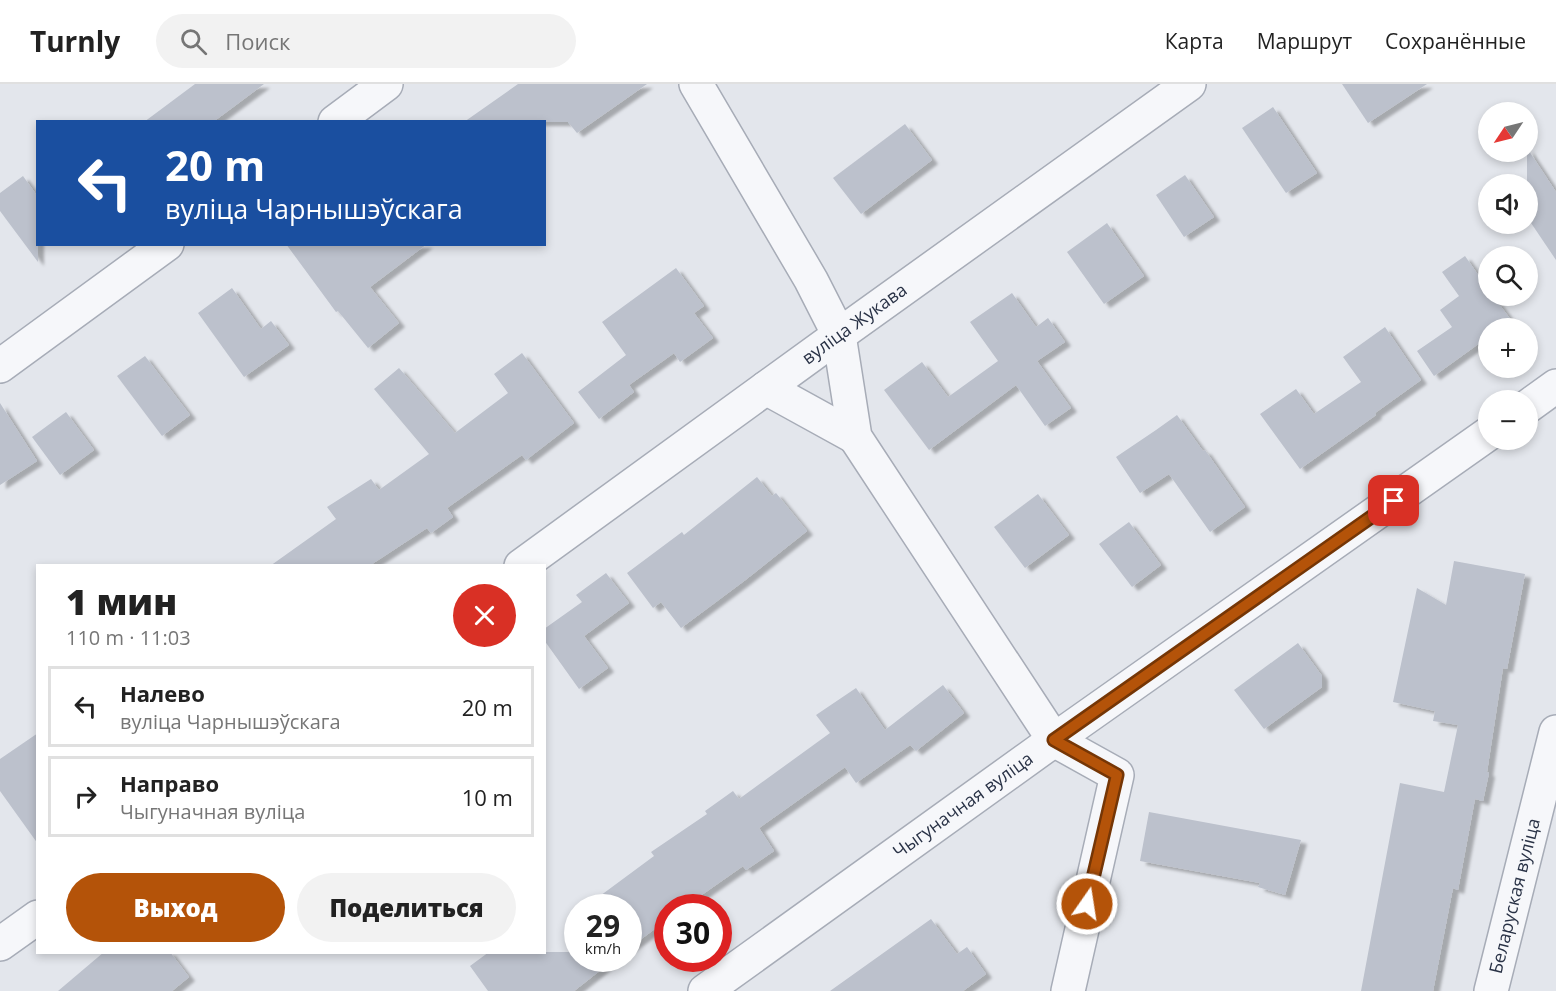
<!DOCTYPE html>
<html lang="ru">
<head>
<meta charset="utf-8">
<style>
  :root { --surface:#fff; --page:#f2f2f2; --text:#222; --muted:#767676; --line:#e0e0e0; --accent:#b45309 }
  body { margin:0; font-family:"Open Sans",sans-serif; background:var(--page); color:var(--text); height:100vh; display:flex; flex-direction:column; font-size:22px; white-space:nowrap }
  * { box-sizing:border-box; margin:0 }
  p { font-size:20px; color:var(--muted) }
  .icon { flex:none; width:33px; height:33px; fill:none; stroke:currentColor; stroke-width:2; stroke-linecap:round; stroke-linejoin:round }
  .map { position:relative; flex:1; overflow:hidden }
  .sheet { position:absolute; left:36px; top:480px; width:510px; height:390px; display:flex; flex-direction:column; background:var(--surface); border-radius:0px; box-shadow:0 3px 9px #0003 }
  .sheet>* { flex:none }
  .top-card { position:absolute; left:36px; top:36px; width:510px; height:126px; border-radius:0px; box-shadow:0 3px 9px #0003; background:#1a4fa0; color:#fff; overflow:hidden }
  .needle { width:39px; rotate:235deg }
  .tools { position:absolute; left:1478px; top:18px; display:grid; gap:12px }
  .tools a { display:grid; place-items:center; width:60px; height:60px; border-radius:50%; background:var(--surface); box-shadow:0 3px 9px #0003; font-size:30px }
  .speed { position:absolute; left:564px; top:810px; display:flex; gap:12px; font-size:30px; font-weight:700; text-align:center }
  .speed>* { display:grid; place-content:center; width:78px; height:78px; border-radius:50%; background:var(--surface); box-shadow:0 3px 9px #0003; line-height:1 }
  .speed small { font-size:15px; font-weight:400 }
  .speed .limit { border:9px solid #d22; background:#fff; color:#111 }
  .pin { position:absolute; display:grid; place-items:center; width:51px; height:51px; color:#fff; margin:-26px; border-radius:12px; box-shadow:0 3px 9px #0006 }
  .me { position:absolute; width:66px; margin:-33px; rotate:13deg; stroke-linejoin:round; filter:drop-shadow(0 0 4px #0008) }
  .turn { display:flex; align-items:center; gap:21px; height:126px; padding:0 30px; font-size:27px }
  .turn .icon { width:78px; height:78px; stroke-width:2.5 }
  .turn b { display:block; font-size:42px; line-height:51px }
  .round { display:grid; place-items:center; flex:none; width:63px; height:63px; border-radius:32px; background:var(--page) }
  .overview { display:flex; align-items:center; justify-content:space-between; height:102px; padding:0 30px }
  h1 { font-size:36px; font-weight:800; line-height:45px }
  .button { display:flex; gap:12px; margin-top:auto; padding:12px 30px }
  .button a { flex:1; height:69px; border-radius:36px; background:var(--accent); color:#fff; font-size:24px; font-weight:800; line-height:69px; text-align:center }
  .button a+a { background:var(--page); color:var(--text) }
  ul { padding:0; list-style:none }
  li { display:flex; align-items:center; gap:18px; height:81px; margin:0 12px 9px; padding:0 18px; border:3px solid var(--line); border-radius:0px }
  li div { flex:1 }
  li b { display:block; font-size:22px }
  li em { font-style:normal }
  header { display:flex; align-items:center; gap:36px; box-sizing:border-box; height:84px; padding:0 30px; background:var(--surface); border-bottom:2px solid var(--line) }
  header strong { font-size:28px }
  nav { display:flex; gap:33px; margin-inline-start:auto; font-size:21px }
  .search { width:420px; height:54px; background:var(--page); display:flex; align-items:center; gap:15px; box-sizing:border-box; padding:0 21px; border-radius:33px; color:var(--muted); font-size:22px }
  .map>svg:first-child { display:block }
</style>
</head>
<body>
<header>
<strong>Turnly</strong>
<div class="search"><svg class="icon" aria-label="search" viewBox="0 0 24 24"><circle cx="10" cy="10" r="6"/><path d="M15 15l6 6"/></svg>Поиск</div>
<nav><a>Карта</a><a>Маршрут</a><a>Сохранённые</a></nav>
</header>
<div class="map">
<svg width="1556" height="907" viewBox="0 0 1556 907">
  <defs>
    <filter id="shadow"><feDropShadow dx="6" dy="4" stdDeviation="1.5" flood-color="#0004"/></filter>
  </defs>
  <rect width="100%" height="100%" fill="#e3e6ec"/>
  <g fill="#bcc1cc" filter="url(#shadow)">
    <path d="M195,0h69l-51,38h-69z"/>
    <path d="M518,0h129l-70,49 -9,-11h-104z"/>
    <path d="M1342,0h85l-59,39z"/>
    <path d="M1273,23l44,66 -31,20 -44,-65z"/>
    <path d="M905,40l27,36 -71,54 -28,-36z"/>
    <path d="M1527,64l29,44v68l-29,-43z"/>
    <path d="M1185,91l29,42 -30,20 -28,-42z"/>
    <path d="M23,92l15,21v65l-38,-51v-18z"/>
    <path d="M1107,139l37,53 -40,28 -37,-52z"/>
    <path d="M286,160h141l-57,43 29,36 -31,25 -30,-37 -2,1z"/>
    <path d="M1465,172l23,33v7h5l18,24 -11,8h-12v9l-54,39 -17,-25 35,-24 -12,-17 19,-14 -17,-24z"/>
    <path d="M676,184l28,38 -10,7 19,25 -33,24 -6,-9 -45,32 5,7 -35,27 -21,-27 48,-37 -24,-33z"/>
    <path d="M232,204l29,41 10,-8 18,24 -45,32 -46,-64z"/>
    <path d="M1012,209l24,34 12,-9 17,24 -28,19 34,47 -26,18 -29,-41 -87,65 -45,-60 38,-28 26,35 50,-36 -28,-39z"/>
    <path d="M1385,243l36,53 -46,33 1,2 -76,54 -40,-55 36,-25 18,25 47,-32 -18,-25z"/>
    <path d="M522,269l52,70 -48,37 -4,-5 -75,53 6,9 -22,16 -4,-5 -58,38h-99l66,-47 -9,-12 44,-28 8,11 50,-36 -55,-65 25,-21 56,65 53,-40 -14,-19z"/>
    <path d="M145,272l45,59 -28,21 -45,-60z"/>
    <path d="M0,319l37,58 -37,24z"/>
    <path d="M66,328l28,38 -34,25 -28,-38z"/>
    <path d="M1177,331l26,36 2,-1 40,57 -35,25 -41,-58 -29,19 -24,-36 40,-27z"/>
    <path d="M757,393l15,19 4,-3 31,38 -63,50 -63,47 -20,-26 -8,6 -26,-35 55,-41 2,3z"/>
    <path d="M1038,410l31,41 -44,33 -31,-41z"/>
    <path d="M1129,438l32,43 -29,22 -33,-43z"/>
    <path d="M1454,477l71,13 -18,95 -4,-1 -16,104 2,1 -6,28 -8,-2 -17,91 -5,-2 -20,103h-72l39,-208 44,9 14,-67 -25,-4 2,-10 -42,-9 24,-114 29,17z"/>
    <path d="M606,489l23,30 -45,33 24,32 -29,21 -35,-49v-11l38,-27 -6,-7z"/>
    <path d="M1298,559l24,33v11l-58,42 -30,-39z"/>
    <path d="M943,601l21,28 -48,38 -6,-6 -54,38 -11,-16 -86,61 15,23 -28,19 -3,-4 -60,42h-15v11l-40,30v-41l-43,-1 69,-51 -3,-4 56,-38 -2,-3 28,-20 6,8 91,-66 -14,-18 40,-27 29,42z"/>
    <path d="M38,649v111l-38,-53v-32z"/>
    <path d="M1149,728l152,28 -16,55 -27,-8 2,-4 -120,-22z"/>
    <path d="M578,831v17l-9,-10z"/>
    <path d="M931,835l26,35 10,-7 19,27 -23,17h-133z"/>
    <path d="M104,868h66l19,25 -17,14h-114z"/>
    <path d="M489,868h89v6h38l-42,33h-86l-18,-25z"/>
  </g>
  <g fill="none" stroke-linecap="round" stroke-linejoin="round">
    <defs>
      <g id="minor">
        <path d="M696,0l115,196 28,55 16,102 199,303 63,35 -49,216"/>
        <path d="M335,38l51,-38"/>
        <path d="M0,282l167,-122"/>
        <path d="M766,304l89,49"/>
        <path d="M1527,323l29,-21"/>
        <path id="s1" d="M521,482l318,-231 350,-251"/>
        <path d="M0,860l38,-27"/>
        <path id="s2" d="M705,907l349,-251 434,-306"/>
        <path id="s3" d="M1491,907l65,-259"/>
      </g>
    </defs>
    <use href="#minor" stroke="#a7acb7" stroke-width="36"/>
    <use href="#minor" stroke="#f6f7fa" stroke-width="33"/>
  </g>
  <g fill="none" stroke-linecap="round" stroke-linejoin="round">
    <defs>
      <path id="route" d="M1087,820l30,-129 -63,-35 340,-239"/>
    </defs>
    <use href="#route" stroke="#753606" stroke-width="15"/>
    <use href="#route" stroke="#b45309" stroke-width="10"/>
  </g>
  <g text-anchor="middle" stroke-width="4.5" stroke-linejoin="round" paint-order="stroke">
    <g font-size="18" fill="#293246" stroke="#f3f5f9">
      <text dy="6" stroke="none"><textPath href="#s1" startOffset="412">вуліца Жукава</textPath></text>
      <text dy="6" stroke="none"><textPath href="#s2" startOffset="318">Чыгуначная вуліца</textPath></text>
      <text dy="6" stroke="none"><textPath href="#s3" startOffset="98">Беларуская вуліца</textPath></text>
    </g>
  </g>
</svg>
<div class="tools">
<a><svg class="needle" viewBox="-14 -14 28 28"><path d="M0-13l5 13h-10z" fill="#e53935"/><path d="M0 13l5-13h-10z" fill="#767676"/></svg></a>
<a><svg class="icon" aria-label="sound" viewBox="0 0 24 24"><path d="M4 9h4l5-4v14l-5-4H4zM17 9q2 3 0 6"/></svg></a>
<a><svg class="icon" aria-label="search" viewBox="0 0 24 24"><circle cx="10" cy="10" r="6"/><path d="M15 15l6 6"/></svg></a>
<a>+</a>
<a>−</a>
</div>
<div class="speed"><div>29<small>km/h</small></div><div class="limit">30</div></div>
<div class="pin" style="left:1394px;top:417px;background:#d93025"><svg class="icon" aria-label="arrive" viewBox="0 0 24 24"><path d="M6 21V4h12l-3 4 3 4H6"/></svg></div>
<svg class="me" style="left:1087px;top:820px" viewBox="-20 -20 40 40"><circle r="17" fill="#b45309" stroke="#fff" stroke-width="3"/><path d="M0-11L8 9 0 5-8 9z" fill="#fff"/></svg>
<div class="top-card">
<div class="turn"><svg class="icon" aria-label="left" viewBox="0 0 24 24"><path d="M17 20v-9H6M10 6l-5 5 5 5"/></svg><div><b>20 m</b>вуліца Чарнышэўскага</div></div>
</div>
<section class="sheet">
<div class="overview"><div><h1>1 мин</h1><p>110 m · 11:03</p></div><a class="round" style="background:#d93025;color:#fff"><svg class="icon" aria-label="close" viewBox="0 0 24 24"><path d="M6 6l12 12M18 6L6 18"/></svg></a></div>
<ul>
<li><svg class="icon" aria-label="left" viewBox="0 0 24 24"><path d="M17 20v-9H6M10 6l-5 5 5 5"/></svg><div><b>Налево</b><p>вуліца Чарнышэўскага</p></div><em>20 m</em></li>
<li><svg class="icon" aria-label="right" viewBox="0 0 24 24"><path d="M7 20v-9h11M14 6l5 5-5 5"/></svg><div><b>Направо</b><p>Чыгуначная вуліца</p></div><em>10 m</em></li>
</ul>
<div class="button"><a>Выход</a><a>Поделиться</a></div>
</section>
</div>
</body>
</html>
